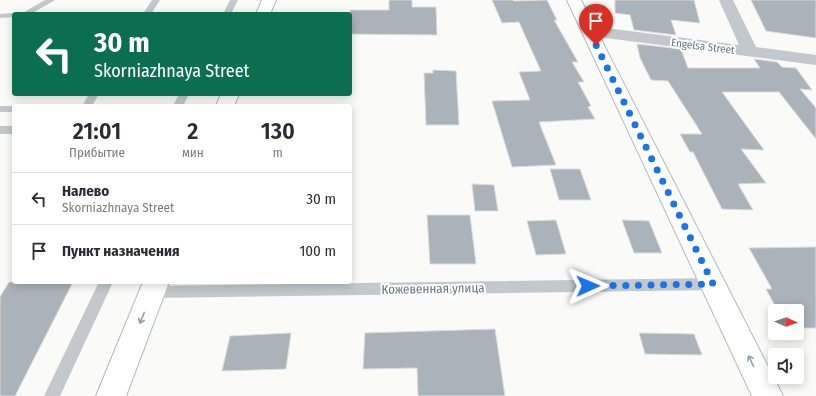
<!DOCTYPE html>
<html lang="ru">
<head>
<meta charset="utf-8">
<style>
  :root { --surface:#fff; --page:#f2f2f3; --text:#2b2b33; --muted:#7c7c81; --line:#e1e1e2 }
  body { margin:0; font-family:"Fira Sans Condensed",sans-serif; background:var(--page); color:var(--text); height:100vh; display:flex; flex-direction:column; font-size:15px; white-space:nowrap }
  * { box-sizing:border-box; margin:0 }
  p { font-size:13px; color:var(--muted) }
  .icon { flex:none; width:22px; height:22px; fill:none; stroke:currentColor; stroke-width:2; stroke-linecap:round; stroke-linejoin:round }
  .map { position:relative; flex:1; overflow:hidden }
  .panel { position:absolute; left:12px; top:104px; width:340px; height:180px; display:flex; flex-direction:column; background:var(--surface); border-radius:4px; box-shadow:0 2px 10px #0003 }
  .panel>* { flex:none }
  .top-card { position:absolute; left:12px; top:12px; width:340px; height:84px; border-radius:4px; box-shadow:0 2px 10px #0003; background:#0b6e4f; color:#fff; overflow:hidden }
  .needle { width:26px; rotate:92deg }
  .controls { position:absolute; left:768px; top:304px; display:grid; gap:8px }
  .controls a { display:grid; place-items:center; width:36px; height:36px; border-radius:4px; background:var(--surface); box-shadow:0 2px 10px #0003; font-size:20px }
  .pin { position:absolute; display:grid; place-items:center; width:34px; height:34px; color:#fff; margin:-41px -17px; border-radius:50% 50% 50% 0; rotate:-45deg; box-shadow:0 0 4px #0007 }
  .pin .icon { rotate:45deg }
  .me { position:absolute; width:44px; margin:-22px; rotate:89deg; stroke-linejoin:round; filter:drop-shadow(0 0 3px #0008) }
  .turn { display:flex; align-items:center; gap:14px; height:84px; padding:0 16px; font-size:18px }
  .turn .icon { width:52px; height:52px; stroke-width:2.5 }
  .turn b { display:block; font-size:28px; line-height:34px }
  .eta { display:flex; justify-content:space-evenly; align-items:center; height:68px; text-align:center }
  .eta b { font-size:24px; font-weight:600; line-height:28px }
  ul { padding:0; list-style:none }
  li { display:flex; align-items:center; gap:12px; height:52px; padding:0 16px; border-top:1px solid var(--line) }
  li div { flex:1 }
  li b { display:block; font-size:15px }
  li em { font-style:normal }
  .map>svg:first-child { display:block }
</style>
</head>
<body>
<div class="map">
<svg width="816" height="396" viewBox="0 0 816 396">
  <rect width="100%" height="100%" fill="#fafaf8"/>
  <g fill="#aab3b9" stroke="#dcdcda">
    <path d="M389,0h23v7h24l1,28 -87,-1v-24h39z"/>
    <path d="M492,0h21l1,1 33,-1 10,20h-3l24,42h-6l12,20h-6l13,24 -3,1 7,12 -56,3 17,43 -44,2 -20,-66 38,-1 -11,-28 22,-1 -22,-49 -17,1z"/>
    <path d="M615,0h79l6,23 -29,-3 5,15 -42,-5 -4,-15 -15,-2z"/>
    <path d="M751,0h65v38l-50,-7z"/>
    <path d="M637,44l44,5 7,19h72l-6,-9 23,3 5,5 14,1 16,22 -12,-1 16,19v31l-37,-47h-57l42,58 -23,-1 25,34 -28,1 15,26 -31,-1 -29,-57h-3l-10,-18h22l-34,-53 -17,-1 -11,-22z"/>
    <path d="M433,70l23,1 3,54h-33l-2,-52h9z"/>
    <path d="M550,169h30l11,31h-32z"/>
    <path d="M472,184l22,1 4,26h-23z"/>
    <path d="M427,215h43l6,49h-46z"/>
    <path d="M556,220l10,34 -30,1 -9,-34z"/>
    <path d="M622,220l27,1 13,32h-28z"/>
    <path d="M816,247v81h-19v-17h-19l-12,-22h6l-23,-41z"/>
    <path d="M9,282h64l-58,114h-15v-99z"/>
    <path d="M495,329l10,67h-87l-1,-28 -54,1 2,-36z"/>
    <path d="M291,333l-5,36 -64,2 8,-35z"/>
    <path d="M639,333l55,1 8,21 -57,-1z"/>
  </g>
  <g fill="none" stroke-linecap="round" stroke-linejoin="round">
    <defs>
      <g id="secondary">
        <path d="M262,0h14l-6,14h-14z"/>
        <path d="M567,0h14l202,396h-31z"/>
        <path d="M221,94h18l-5,12h-18z"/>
        <path d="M143,282h26l-43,114h-30z"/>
      </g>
    </defs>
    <use href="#secondary" stroke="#b3babf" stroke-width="2"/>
    <g fill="#c3c8cc" fill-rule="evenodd">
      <path d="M45,0h10l-24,14h-10z"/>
      <path d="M152,0h8l-9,14h-8z"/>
      <path d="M230,0h8l-7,14h-8z"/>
      <path d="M14,13l3,1h-3v3l-14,1v-4z"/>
      <path d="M89,94h10l-7,12h-10z"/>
      <path d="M179,94h10l-6,12h-10z"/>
      <path d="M0,106h15l-1,6h-14z"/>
      <rect x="0" y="126" width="14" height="8"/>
      <path d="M713,278l5,2 2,4 -2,4 -5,2 -561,8 -5,-1 -2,-5 2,-5 5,-1z"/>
      <path d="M99,282h14l-53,114h-16z"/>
    </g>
    <path fill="#c3c8cc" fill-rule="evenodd" d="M719,0h14l23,47 60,8v10l-226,-29 -5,-2 -3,-3 3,-3 5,-2 149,19z"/>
    <use href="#secondary" fill="#fff" fill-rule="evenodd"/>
  </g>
  <defs><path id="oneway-shaft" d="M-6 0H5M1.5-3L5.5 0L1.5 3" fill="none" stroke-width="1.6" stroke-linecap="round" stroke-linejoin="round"/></defs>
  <g stroke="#939fa8">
    <use href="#oneway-shaft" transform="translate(142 318) rotate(112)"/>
    <use href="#oneway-shaft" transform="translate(751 361) rotate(-116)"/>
  </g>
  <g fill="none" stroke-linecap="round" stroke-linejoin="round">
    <path stroke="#1a73e8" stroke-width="7" stroke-dasharray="0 12.6" d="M588,286l125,-2 -117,-239"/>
  </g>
  <g text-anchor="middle" stroke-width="4" stroke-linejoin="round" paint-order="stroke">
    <g font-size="11" fill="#657683" stroke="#fff">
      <text transform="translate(703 46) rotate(7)" y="4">Engelsa Street</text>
    </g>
    <g font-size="13" fill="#657683" stroke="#fff">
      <text transform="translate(433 288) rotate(-1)" y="5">Кожевенная улица</text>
    </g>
  </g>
</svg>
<div class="controls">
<a><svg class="needle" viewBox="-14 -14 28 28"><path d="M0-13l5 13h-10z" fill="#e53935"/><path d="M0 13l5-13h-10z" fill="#7c7c81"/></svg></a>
<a><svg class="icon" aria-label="sound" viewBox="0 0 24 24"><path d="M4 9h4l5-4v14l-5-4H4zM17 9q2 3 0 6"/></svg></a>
</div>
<div class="pin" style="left:596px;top:45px;background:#d93025"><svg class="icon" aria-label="arrive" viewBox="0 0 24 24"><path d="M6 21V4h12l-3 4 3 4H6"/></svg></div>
<svg class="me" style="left:588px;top:286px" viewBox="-20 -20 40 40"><path d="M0-17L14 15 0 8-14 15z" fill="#1a73e8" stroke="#fff" stroke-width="4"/></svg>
<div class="top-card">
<div class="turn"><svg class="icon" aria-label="left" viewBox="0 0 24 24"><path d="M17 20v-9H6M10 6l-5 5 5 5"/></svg><div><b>30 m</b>Skorniazhnaya Street</div></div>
</div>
<section class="panel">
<div class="eta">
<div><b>21:01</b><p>Прибытие</p></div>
<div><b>2</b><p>мин</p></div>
<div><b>130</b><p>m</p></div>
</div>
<ul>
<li><svg class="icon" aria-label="left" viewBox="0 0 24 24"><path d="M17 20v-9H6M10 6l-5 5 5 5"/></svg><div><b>Налево</b><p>Skorniazhnaya Street</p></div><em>30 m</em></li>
<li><svg class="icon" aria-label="arrive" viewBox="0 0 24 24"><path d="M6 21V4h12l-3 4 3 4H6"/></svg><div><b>Пункт назначения</b></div><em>100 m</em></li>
</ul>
</section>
</div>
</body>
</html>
